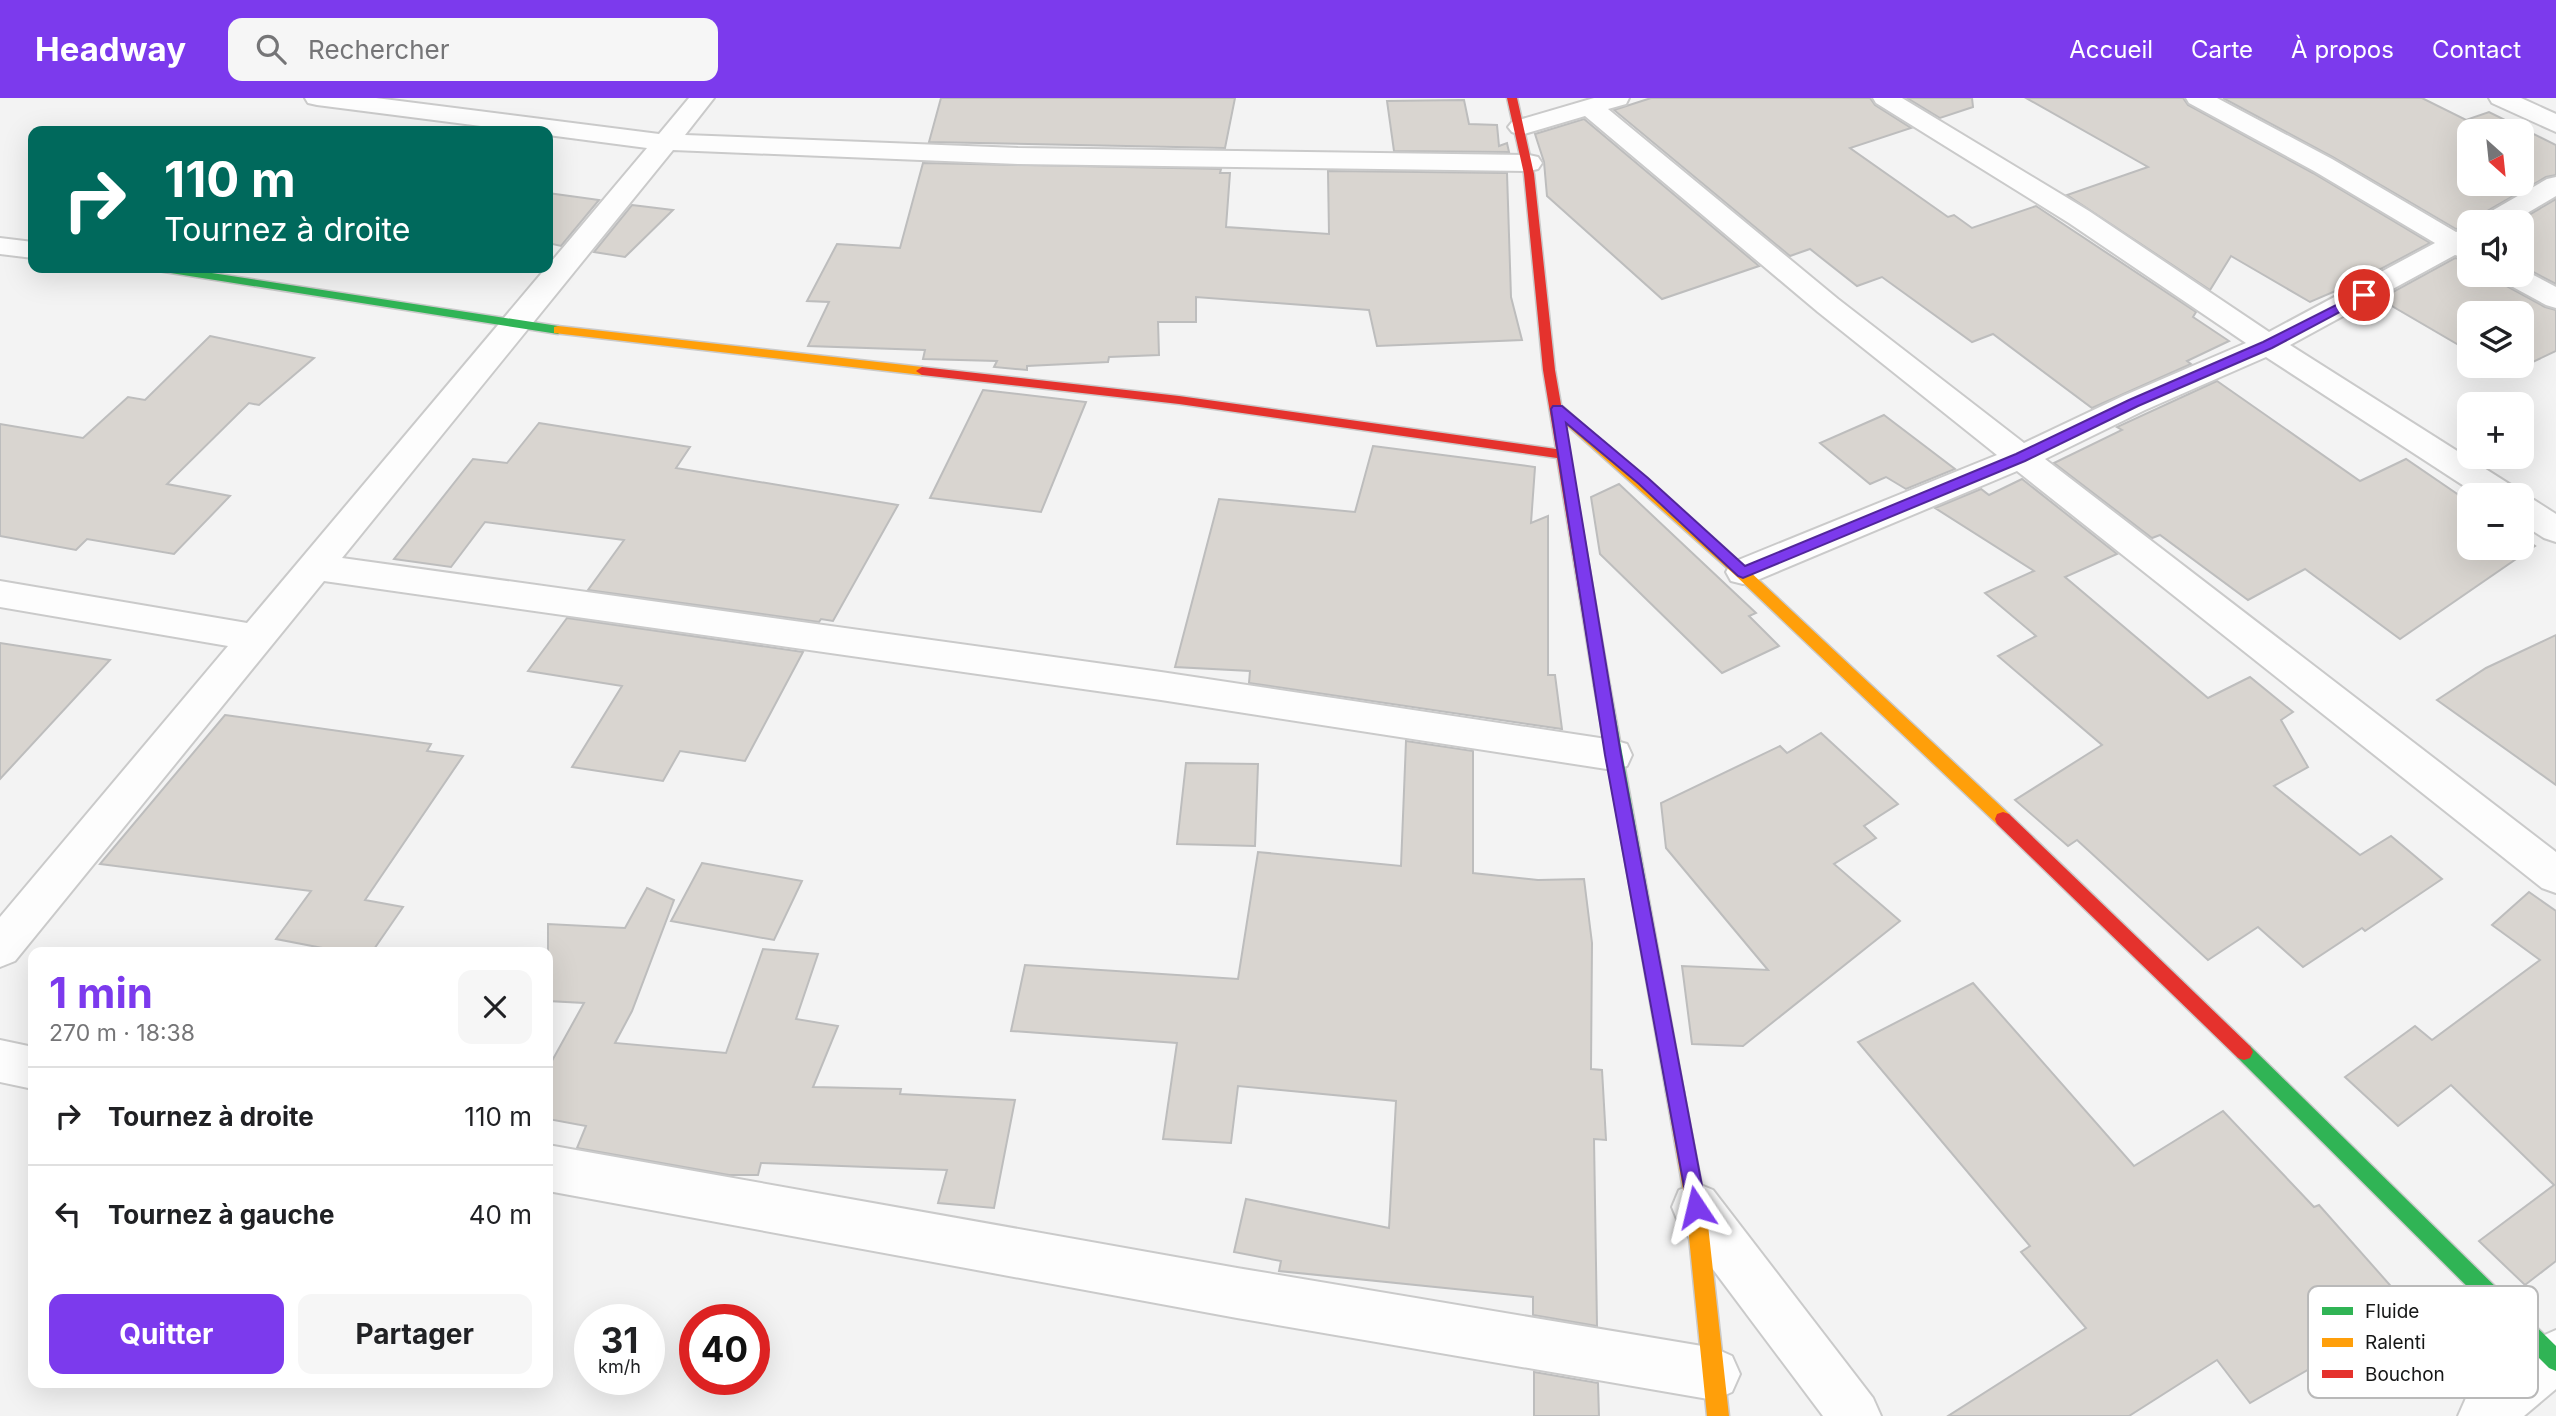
<!DOCTYPE html>
<html lang="fr">
<head>
<meta charset="utf-8">
<style>
  :root { --surface:#fff; --page:#f6f6f6; --text:#202124; --muted:#757577; --line:#e0e0e0; --accent:#7c3aed }
  body { margin:0; font-family:Inter,sans-serif; background:var(--page); color:var(--text); height:100vh; display:flex; flex-direction:column; font-size:26px; white-space:nowrap }
  * { box-sizing:border-box; margin:0 }
  p { font-size:23px; color:var(--muted) }
  .icon { flex:none; width:38px; height:38px; fill:none; stroke:currentColor; stroke-width:2; stroke-linecap:round; stroke-linejoin:round }
  .map { position:relative; flex:1; overflow:hidden }
  .drawer { position:absolute; left:28px; top:849px; width:525px; height:441px; display:flex; flex-direction:column; background:var(--surface); border-radius:14px; box-shadow:0 7px 28px #0002 }
  .drawer>* { flex:none }
  .hud { position:absolute; left:28px; top:28px; width:525px; height:147px; border-radius:14px; box-shadow:0 7px 28px #0002; background:#00695c; color:#fff; overflow:hidden }
  .needle { width:46px; rotate:153deg }
  .controls { position:absolute; left:2457px; top:21px; display:grid; gap:14px }
  .controls a { display:grid; place-items:center; width:77px; height:77px; border-radius:14px; background:var(--surface); box-shadow:0 7px 28px #0002; font-size:35px }
  .speed { position:absolute; left:574px; top:1206px; display:flex; gap:14px; font-size:35px; font-weight:700; text-align:center }
  .speed>* { display:grid; place-content:center; width:91px; height:91px; border-radius:50%; background:var(--surface); box-shadow:0 7px 28px #0002; line-height:1 }
  .speed small { font-size:18px; font-weight:400 }
  .speed .limit { border:10px solid #d22; background:#fff; color:#111 }
  .pin { position:absolute; display:grid; place-items:center; width:60px; height:60px; color:#fff; margin:-30px; border:4px solid #fff; border-radius:50%; box-shadow:0 2px 7px #0007 }
  .me { position:absolute; width:77px; margin:-38px; rotate:350deg; stroke-linejoin:round; filter:drop-shadow(0 0 5px #0008) }
  .turn { display:flex; align-items:center; gap:24px; height:147px; padding:0 21px; font-size:32px }
  .turn .icon { width:91px; height:91px; stroke-width:2.5 }
  .turn b { display:block; font-size:49px; line-height:60px }
  .round { display:grid; place-items:center; flex:none; width:74px; height:74px; border-radius:14px; background:var(--page) }
  .summary { display:flex; align-items:center; justify-content:space-between; height:119px; padding:0 21px }
  h1 { font-size:42px; font-weight:700; line-height:52px; color:var(--accent) }
  .primary-button { display:flex; gap:14px; margin-top:auto; padding:14px 21px }
  .primary-button a { flex:1; height:80px; border-radius:14px; background:var(--accent); color:#fff; font-size:28px; font-weight:700; line-height:80px; text-align:center }
  .primary-button a+a { background:var(--page); color:var(--text) }
  ul { padding:0; list-style:none }
  li { display:flex; align-items:center; gap:21px; height:98px; padding:0 21px; border-top:2px solid var(--line) }
  li div { flex:1 }
  li b { display:block; font-size:26px }
  li em { font-style:normal }
  header { display:flex; align-items:center; gap:42px; box-sizing:border-box; height:98px; padding:0 35px; background:var(--accent); color:#fff }
  header strong { font-size:33px }
  nav { display:flex; gap:38px; margin-inline-start:auto; font-size:24px }
  .search { width:490px; height:63px; background:var(--page); display:flex; align-items:center; gap:18px; box-sizing:border-box; padding:0 24px; border-radius:14px; color:var(--muted); font-size:26px }
  .map>svg:first-child { display:block }
</style>
</head>
<body>
<header>
<strong>Headway</strong>
<div class="search"><svg class="icon" aria-label="search" viewBox="0 0 24 24"><circle cx="10" cy="10" r="6"/><path d="M15 15l6 6"/></svg>Rechercher</div>
<nav><a>Accueil</a><a>Carte</a><a>À propos</a><a>Contact</a></nav>
</header>
<div class="map">
<svg width="2556" height="1318" viewBox="0 0 2556 1318">
  <rect width="100%" height="100%" fill="#f3f3f3"/>
  <g fill="#d9d5d0" stroke="#bdbdbd" stroke-width="2" fill-rule="evenodd">
    <path d="M941,0h294l-10,50 -296,-6z"/>
    <path d="M1651,0h219l5,7 36,23 -61,20 98,69 6,-2 18,13 64,-22 160,106 -3,5 36,24 -42,20 4,3 -99,44 -99,-74 -21,8 -90,-65 -25,9 -47,-37 -20,7 -176,-146z"/>
    <path d="M1907,0h65l1,9 -33,11z"/>
    <path d="M2026,0h157l5,7 125,68 117,70 -76,40 -44,19 -79,-46 -21,34 -143,-95 81,-28z"/>
    <path d="M2223,0h199l44,22 23,-8 67,33v30l-10,2 -64,37 -6,8h-7v4l-13,3 -123,-72zM2469,33h53v53h-53z"/>
    <path d="M1464,2l5,24 28,1 2,21 8,-3 2,9 -115,-1 -7,-50z"/>
    <path d="M1584,21l175,147 -97,33 -115,-103 -3,-34 -9,-28z"/>
    <path d="M923,65l298,6 -1,4h10l-4,54 103,7 -1,-63 179,2 4,124 11,43 -145,6 -8,-36 -173,-13v25h-38l1,33 -50,2 -1,5 -81,4v4l-33,-3 3,-6 -74,-2 2,-9 -117,-4 21,-44 -22,-1 30,-57 63,4z"/>
    <path d="M548,95l51,7 -38,46 -13,-3z"/>
    <path d="M2556,101v85l-34,-18v-44h-5z"/>
    <path d="M632,107l41,5 -48,47 -31,-5z"/>
    <path d="M2455,160l14,3v14h26l6,8 44,24 11,3v41l-49,23 -13,-8h28v-53h-53v38l-89,-52z"/>
    <path d="M210,238l104,22 -55,47 -10,-2 -82,81 63,12 -56,58 -87,-15 -11,11 -76,-14v-112l83,14 45,-41 17,3z"/>
    <path d="M2217,283l143,100 46,-22 63,43v46h53v-11l13,9 -135,93 -95,-70 -57,31 -88,-65 -8,3 -98,-75 68,-33 -5,-3z"/>
    <path d="M983,292l103,12 -45,110 -111,-14z"/>
    <path d="M1884,317l71,54 -49,20 -20,-12 -16,7 -50,-41z"/>
    <path d="M539,325l151,24 -14,21 222,37 -65,116 -12,-2 -2,3 -231,-32 36,-50 -139,-18 -34,45 -57,-8 79,-100 34,4z"/>
    <path d="M1373,348l162,21 -4,56 17,-7v159h7l7,54 -313,-46 1,-12 -75,-4 44,-168 136,13z"/>
    <path d="M2022,381l95,75 -52,23 143,121 42,-21 43,35 -12,8 27,47 -34,19 86,69 31,-19 51,43 -77,52 -3,-3 -59,39 -45,-40 -50,33 -131,-120 -9,6 -53,-46 87,-55 -104,-89 38,-20 -51,-43 49,-22 -99,-63 46,-19 8,6z"/>
    <path d="M1619,386l137,129 -7,3 30,30 -57,27 -122,-119 -9,-57z"/>
    <path d="M567,520l236,34 -58,109 -65,-10 -17,30 -91,-14 50,-81 -94,-15z"/>
    <path d="M2556,537v150l-119,-85 49,-32z"/>
    <path d="M0,545l110,17 -110,119z"/>
    <path d="M225,617l206,29 -4,7 36,5 -98,144 38,7 -31,45h-29l-67,-13 35,-48 -211,-27z"/>
    <path d="M1821,635l77,71 -34,22 12,12 -42,26 66,57 -157,125 -51,-2 -10,-78 86,4 -102,-122 -5,-45 119,-57 7,7z"/>
    <path d="M1406,643l67,10v122l65,7 46,-1 8,64 -1,126 11,1 4,70 -12,-1 3,187 -64,-11v-18l-254,-26 2,-10 -47,-9 12,-53 143,29 7,-127 -158,-15 -7,57 -68,-4 14,-96 -166,-12 14,-66 213,14 20,-127 143,14z"/>
    <path d="M1186,665l72,1 -3,82 -78,-2z"/>
    <path d="M702,765l100,18 -28,59 -103,-19z"/>
    <path d="M647,790l27,12 -42,111 -17,32 111,10 37,-104 55,5 -22,65 42,7 -25,61 88,2 -1,5 115,6 -21,108 -56,-5 9,-33 -186,-7 -3,12h-29l-152,-27 9,-22 -38,-7v-51l36,-65 -36,-2v-77l77,4z"/>
    <path d="M2529,794l27,19v350l-31,24 -46,-44 75,-56 -103,-100 -53,41 -53,-49 70,-51 17,14 108,-80 -48,-35z"/>
    <path d="M1973,885l161,183 89,-55 91,96 5,-2 93,105 -162,93 -33,-43 -88,56h-181l138,-88 -65,-76 9,-6 -172,-204z"/>
    <path d="M1534,1274l64,11 1,33h-65z"/>
  </g>
  <g fill="none" stroke-linecap="round" stroke-linejoin="round">
    <defs>
      <g id="street">
        <path d="M305,0h71l283,36 30,-36h25l-29,37 333,13 511,7 9,2 4,6 -4,6 -9,2 -511,-7 -345,-14 -331,408 819,114 452,68 14,4 5,11 -5,11 -14,4 -452,-70 -837,-119 -309,380 -15,6v-50l228,-271 -228,-39v-26l247,42 400,-475 -99,-13v-4h-29l-202,-26 -9,-2z"/>
        <path d="M1594,0h35l-3,6 -18,5 230,190 186,144 99,-47 123,-53 -177,-120 -193,-120 -3,-5h29l187,113 180,121 166,-89 -121,-72 -125,-68 -3,-5h31l115,61 124,73 13,-4v31l-14,-4 -165,90 224,142 4,8h-40l-212,-138 -121,53 -100,49 511,393v41l-14,-5 -525,-417 -262,110 -12,3 -12,-3 -5,-9 5,-9 266,-108 -179,-143 -233,-196 -64,19 -9,-3 -4,-5 4,-5z"/>
        <path d="M2489,0h32l35,16v18l-64,-29z"/>
        <path d="M2556,79v19l-44,26h-33l4,-6 64,-37z"/>
        <path d="M0,140l33,4v16l-33,-4z"/>
        <path d="M2522,171l34,18v21l-10,-3 -44,-24 -4,-6h24z"/>
        <path d="M2522,399l12,3 22,14v28l-12,-4 -22,-14z"/>
        <path d="M0,942l33,7v42l-33,-7z"/>
        <path d="M548,1047l689,123 477,80 18,8 8,18 -8,18 -18,8 -477,-82 -689,-127z"/>
        <path d="M1696,1085l17,7 160,208 8,18h-58l-144,-192 -7,-17 7,-17z"/>
        <path d="M2556,1232v59l-32,27h-66l8,-18 72,-60z"/>
      </g>
      <g id="fast">
        <path d="M152,170h27l379,58 6,4 -6,4 -400,-63z"/>
        <path d="M1602,582l8,6 74,406 -2,6 -7,3 -7,-3 -2,-6 -72,-406z"/>
        <path d="M2244,946l6,2 306,300v25l-7,-3 -311,-310 -3,-6 3,-6z"/>
      </g>
      <g id="slow">
        <path d="M558,228l364,41 6,4 -6,4 -368,-42v-6z"/>
        <path d="M1557,307l5,1 184,162 263,246 2,5 -2,5h-12l-261,-248 -184,-164v-6z"/>
        <path d="M1675,985l7,3 2,6 22,115 23,209h-22l-21,-209 -20,-115 2,-6z"/>
      </g>
      <g id="jam">
        <path d="M1507,0h10l17,76 21,196 55,316 -3,4 -5,2 -8,-6 -37,-228 -378,-54 -257,-29 -6,-4 6,-4 257,29 377,53 -13,-79 -19,-196z"/>
        <path d="M2003,714l6,2 241,232 3,6 -3,6 -6,2 -6,-2 -241,-234 -2,-5 2,-5z"/>
      </g>
    </defs>
    <use href="#street" stroke="#cacaca" stroke-width="4"/>
    <use href="#fast" stroke="#cacaca" stroke-width="3"/>
    <use href="#slow" stroke="#cacaca" stroke-width="3"/>
    <use href="#jam" stroke="#cacaca" stroke-width="3"/>
    <use href="#street" fill="#fdfdfd" fill-rule="evenodd"/>
    <use href="#fast" fill="#30b455" fill-rule="evenodd"/>
    <use href="#slow" fill="#ff9f0a" fill-rule="evenodd"/>
    <use href="#jam" fill="#e5322d" fill-rule="evenodd"/>
  </g>
  <path fill="#7c3aed" stroke="#51269a" stroke-width="2" d="M2364,193l6,4 -2,2 -96,51 -134,58 -113,55 -282,117 -5,-2 -99,-92 -73,-61 55,332 85,452 -3,7 -7,2 -7,-2 -84,-459 -54,-346 2,-3h9l86,72 97,88 271,-112 113,-54 134,-58z"/>
  <rect x="2308" y="1188" width="230" height="112" rx="10" fill="#fff" stroke="#b9b9b9" stroke-width="2"/>
  <rect x="2322" y="1209" width="31" height="8" fill="#30b455"/>
  <rect x="2322" y="1240" width="31" height="9" fill="#ff9f0a"/>
  <rect x="2322" y="1272" width="31" height="8" fill="#e5322d"/>
  <g font-size="19" fill="#161717">
    <text x="2365" y="1220">Fluide</text>
    <text x="2365" y="1251">Ralenti</text>
    <text x="2365" y="1283">Bouchon</text>
  </g>
</svg>
<div class="controls">
<a><svg class="needle" viewBox="-14 -14 28 28"><path d="M0-13l5 13h-10z" fill="#e53935"/><path d="M0 13l5-13h-10z" fill="#757577"/></svg></a>
<a><svg class="icon" aria-label="sound" viewBox="0 0 24 24"><path d="M4 9h4l5-4v14l-5-4H4zM17 9q2 3 0 6"/></svg></a>
<a><svg class="icon" aria-label="layers" viewBox="0 0 24 24"><path d="M12 4l9 5-9 5-9-5zM3 14l9 5 9-5"/></svg></a>
<a>+</a>
<a>−</a>
</div>
<div class="speed"><div>31<small>km/h</small></div><div class="limit">40</div></div>
<div class="pin" style="left:2364px;top:197px;background:#d93025"><svg class="icon" aria-label="arrive" viewBox="0 0 24 24"><path d="M6 21V4h12l-3 4 3 4H6"/></svg></div>
<svg class="me" style="left:1696px;top:1109px" viewBox="-20 -20 40 40"><path d="M0-17L14 15 0 8-14 15z" fill="#7c3aed" stroke="#fff" stroke-width="4"/></svg>
<div class="hud">
<div class="turn"><svg class="icon" aria-label="right" viewBox="0 0 24 24"><path d="M7 20v-9h11M14 6l5 5-5 5"/></svg><div><b>110 m</b>Tournez à droite</div></div>
</div>
<section class="drawer">
<div class="summary"><div><h1>1 min</h1><p>270 m · 18:38</p></div><a class="round"><svg class="icon" aria-label="close" viewBox="0 0 24 24"><path d="M6 6l12 12M18 6L6 18"/></svg></a></div>
<ul>
<li><svg class="icon" aria-label="right" viewBox="0 0 24 24"><path d="M7 20v-9h11M14 6l5 5-5 5"/></svg><div><b>Tournez à droite</b></div><em>110 m</em></li>
<li><svg class="icon" aria-label="left" viewBox="0 0 24 24"><path d="M17 20v-9H6M10 6l-5 5 5 5"/></svg><div><b>Tournez à gauche</b></div><em>40 m</em></li>
</ul>
<div class="primary-button"><a>Quitter</a><a>Partager</a></div>
</section>
</div>
</body>
</html>
